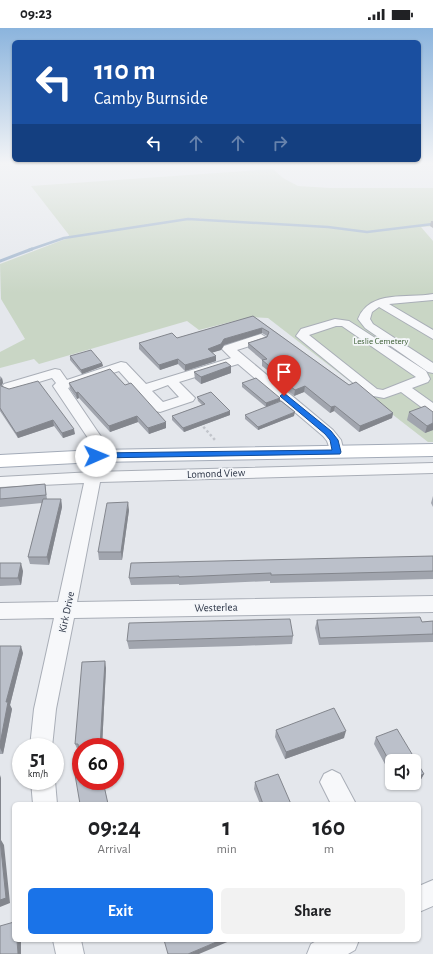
<!DOCTYPE html>
<html lang="en">
<head>
<meta charset="utf-8">
<style>
  :root { --surface:#fff; --page:#f2f2f2; --text:#202124; --muted:#757577; --accent:#1a73e8 }
  body { margin:0; font-family:"Alegreya Sans",sans-serif; background:var(--page); color:var(--text); height:100vh; display:flex; flex-direction:column; font-size:15px; white-space:nowrap }
  * { box-sizing:border-box; margin:0 }
  p { font-size:13px; color:var(--muted) }
  .icon { flex:none; width:22px; height:22px; fill:none; stroke:currentColor; stroke-width:2; stroke-linecap:round; stroke-linejoin:round }
  .map { position:relative; flex:1; overflow:hidden }
  .drawer { position:absolute; left:12px; top:774px; width:409px; height:140px; display:flex; flex-direction:column; background:var(--surface); border-radius:6px; box-shadow:0 1px 3px #0004 }
  .drawer>* { flex:none }
  .guide { position:absolute; left:12px; top:12px; width:409px; height:122px; border-radius:6px; box-shadow:0 1px 3px #0004; background:#1a4fa0; color:#fff; overflow:hidden }
  .buttons { position:absolute; left:385px; top:726px; display:grid; gap:8px }
  .buttons a { display:grid; place-items:center; width:36px; height:36px; border-radius:6px; background:var(--surface); box-shadow:0 1px 3px #0004; font-size:20px }
  .speed { position:absolute; left:12px; top:710px; display:flex; gap:8px; font-size:20px; font-weight:700; text-align:center }
  .speed>* { display:grid; place-content:center; width:52px; height:52px; border-radius:50%; background:var(--surface); box-shadow:0 1px 3px #0004; line-height:1 }
  .speed small { font-size:10px; font-weight:400 }
  .speed .limit { border:6px solid #d22; background:#fff; color:#111 }
  .pin { position:absolute; display:grid; place-items:center; width:34px; height:34px; color:#fff; margin:-41px -17px; border-radius:50% 50% 50% 0; rotate:-45deg; box-shadow:0 0 4px #0007 }
  .pin .icon { rotate:45deg }
  .me { position:absolute; width:44px; margin:-22px; rotate:89deg; stroke-linejoin:round; filter:drop-shadow(0 0 3px #0008) }
  .turn { display:flex; align-items:center; gap:14px; height:84px; padding:0 16px; font-size:18px }
  .turn .icon { width:52px; height:52px; stroke-width:2.5 }
  .turn b { display:block; font-size:28px; line-height:34px }
  .lanes { display:flex; align-items:center; height:38px; padding:0 16px; background:#0003; justify-content:center; gap:20px; direction:ltr }
  .lanes .off { opacity:.35 }
  .eta { display:flex; justify-content:space-evenly; align-items:center; height:68px; text-align:center }
  .eta b { font-size:24px; font-weight:700; line-height:28px }
  .action { display:flex; gap:8px; margin-top:auto; padding:8px 16px }
  .action a { flex:1; height:46px; border-radius:6px; background:var(--accent); color:#fff; font-size:16px; font-weight:700; line-height:46px; text-align:center }
  .action a+a { background:var(--page); color:var(--text) }
  .status { display:flex; justify-content:space-between; align-items:center; height:28px; padding:0 20px; background:var(--surface); direction:ltr }
  .status svg { height:11px; fill:currentColor }
  .map>svg:first-child { display:block }
</style>
</head>
<body>
<div class="status"><b>09:23</b><svg viewBox="0 0 49 12"><path d="M0 12V9h3v3zM5 12V6h3v6zM10 12V3h3v9zM15 12V0h3v12zM26 1h20v11H26zM47 4h2v5h-2z"/></svg></div>
<div class="map">
<svg width="433" height="926" viewBox="0 0 433 926">
  <rect width="100%" height="100%" fill="#e4e7ec"/>
  <path fill="#c9d6c5" d="M273,141l10,9 15,8 32,2h103v38l-12,1 12,14v201h-5l-160,-124 -18,-1 -51,13 -12,-9 -148,43 -5,-5 -34,9v-16l25,-13 -24,-40 -1,-35 68,-26 1,-3 -38,-49z"/>
  <g fill="none" stroke-linecap="round" stroke-linejoin="round">
    <path stroke="#9fb4cc" stroke-width="2.5" d="M29,222l35,-12 124,-19 140,8 39,5 66,-8"/>
    <path stroke="#9fb4cc" stroke-width="3" d="M0,233l32,-12"/>
    <defs>
      <g id="minor">
        <path d="M433,266v6l-44,4 44,26v9l-54,-32 -7,5 -2,7 3,5 60,39v10l-5,-1 -63,-44 -7,-9c12,-30 49,-20 75,-25z"/>
        <path d="M335,291l14,2 77,50 4,8 -2,3 -16,6 21,15v10l-5,-1 -27,-20 -17,6 -16,-3 -72,-59 5,-7zM336,298h6l74,51 -33,13 -6,-1 -68,-54z"/>
        <path d="M261,306l6,4 -2,3 -28,9 96,80 8,10 3,12 -2,3 -5,2 -5,-2 -5,-14 -4,-5 -85,-72 -59,18 16,16 -2,3 -33,11 -5,-1 -36,-40 -51,17 38,56 -5,15 -5,2 -5,-2 -3,-3 4,-12 -39,-58 3,-3 -4,-5 -43,13 -5,-1 -2,-3 2,-3 51,-15 5,1 7,10 54,-18 5,1 20,21 85,-26 -9,-9 2,-3zM168,357l11,12 -16,5 -11,-11z"/>
        <path d="M433,435v10l-333,9 -23,120 356,-6v16l-359,6 -18,91 -4,38h-22l4,-38 20,-91 -54,1v-16l58,-1 26,-119 -84,4v-10l93,-5z"/>
        <path d="M332,742l8,4 16,30h-25l-11,-22 4,-8z"/>
        <path d="M31,753h24l2,23h-24z"/>
        <path d="M433,852v26l-14,6v-26z"/>
        <path d="M53,912h28l3,14h-28z"/>
        <path d="M318,912h41l-4,10 -7,4h-41l4,-10z"/>
      </g>
      <path id="major" d="M433,416v12l-337,6 -96,5v-12l96,-5z"/>
    </defs>
    <use href="#minor" stroke="#a9aeb7" stroke-width="2"/>
    <use href="#major" stroke="#a3abb8" stroke-width="2"/>
    <path stroke="#c2c5cb" stroke-width="1.5" stroke-dasharray="1.5 1.5" stroke-linecap="butt" d="M200,191l1,-2"/>
    <path stroke="#c2c5cb" stroke-width="2.5" stroke-dasharray="2.5 2.5" stroke-linecap="butt" d="M200,395l15,17"/>
    <use href="#minor" fill="#f7f8fa" fill-rule="evenodd"/>
    <use href="#major" fill="#fff" fill-rule="evenodd"/>
  </g>
  <g fill="#a1a5ae">
    <path d="M431,193h2v7l-3,-2z"/>
    <path d="M253,288l96,69 44,28 -1,5 -33,14 -25,-21 -4,2 -26,-21 -10,4 -23,-20v-3l-9,-7v-6l-14,-12v-5l19,-7 -5,-3 -38,12 -3,5 -9,2 4,9 -31,10 -7,-7 -18,6 -21,-21v-6l38,-5z"/>
    <path d="M70,328l32,7 1,3 -21,8 -12,-14z"/>
    <path d="M231,338v7l-30,11 -6,-5 -1,-7z"/>
    <path d="M0,348l2,2 1,5 -2,2 74,49 -12,4 -9,-12 -36,12 -18,-27z"/>
    <path d="M69,355l56,2 41,43 -17,6 -11,-12 -28,10 -31,-34 -2,1 -7,-10z"/>
    <path d="M242,355l38,18 -14,6 -24,-20z"/>
    <path d="M197,369l33,14v4l-46,17 -12,-12v-4l30,-11 -4,-4z"/>
    <path d="M409,384h24v18l-8,3 -18,-13z"/>
    <path d="M245,387l49,1 -36,14 -13,-11z"/>
    <path d="M45,456l1,8 1,7h14l1,8 -13,58 -19,-1 -2,-7 14,-54 -42,4v-19z"/>
    <path d="M433,468v11l-2,-4z"/>
    <path d="M129,482l-7,50h-23l-1,-8z"/>
    <path d="M433,528v23l-163,4v-2l-91,4v-1l-48,1 -2,-7z"/>
    <path d="M0,535l23,8 -2,14 -21,1z"/>
    <path d="M317,592l105,2 11,-1v21l-114,3 -4,-17z"/>
    <path d="M293,608l-1,8 -53,2 -110,3 -2,-8z"/>
    <path d="M0,618l23,7 -13,52 2,4 -9,45h-3z"/>
    <path d="M106,640l-4,79h-21l22,34 5,23h-28l-2,-53 -3,-7z"/>
    <path d="M276,702l68,8 -59,21 -10,-22z"/>
    <path d="M376,709l48,37 -4,7 -21,9 -4,-7h19l-22,-22v16l-18,-33z"/>
    <path d="M255,754l36,22h-31l-6,-15z"/>
  </g>
  <g fill="#83868d">
    <path d="M262,300v5l-38,12 -3,5 -13,4v-5l16,-10z"/>
    <path d="M216,328v5l-31,10v-6z"/>
    <path d="M178,331v5l-18,6 -1,-5z"/>
    <path d="M102,335l1,3 -21,8 -1,-4z"/>
    <path d="M231,338v7l-30,11v-7z"/>
    <path d="M2,350l1,5 -2,3 -1,-6z"/>
    <path d="M305,358l-1,6 -10,4 1,-6z"/>
    <path d="M78,364l1,6 -2,1 -1,-6z"/>
    <path d="M280,370v3l-14,6v-4z"/>
    <path d="M335,378l-1,5 -4,2 1,-6z"/>
    <path d="M230,383v4l-46,17 -1,-4z"/>
    <path d="M295,384l-1,4 -36,14v-3z"/>
    <path d="M393,385l-1,5 -33,14 1,-6z"/>
    <path d="M137,388l1,6 -28,10 -1,-6z"/>
    <path d="M53,392l1,6 -36,12 -2,-5z"/>
    <path d="M166,394v6l-17,6 -1,-6z"/>
    <path d="M433,395v7l-8,3 2,-7z"/>
    <path d="M74,401l1,5 -12,4 -1,-5z"/>
    <path d="M61,471l1,8 -13,58 -2,-8z"/>
    <path d="M128,474l1,8 -7,50 -1,-8z"/>
    <path d="M21,535l2,8 -2,14 -3,-7z"/>
    <path d="M21,618l2,7 -13,52 2,4 -9,45 -3,-6v-4l6,-42z"/>
    <path d="M105,633l1,7 -4,79h-2z"/>
    <path d="M346,703l-2,7 -59,21 1,-7z"/>
    <path d="M424,746l-4,7 -21,9 3,-7h12v-5z"/>
    <path d="M0,747l1,3v62l3,5 6,58 -10,4z"/>
    <path d="M17,912h4v14h-3z"/>
    <path d="M221,912h11l-33,14h-11z"/>
  </g>
  <g fill="#bbc0ca" stroke="#83868d">
    <path d="M253,288l96,69 7,-3 37,31 -33,13 -25,-20 -4,1 -26,-21 -10,4 -24,-19 3,-1 -12,-10 5,-1 -19,-16 19,-6 2,-5 -7,-4 -38,11 -3,5 -13,5 8,7 -31,9 -7,-6 -19,6 -20,-22 33,-10 5,5z"/>
    <path d="M91,322l11,13 -21,7 -11,-14z"/>
    <path d="M226,334l5,4 -30,11 -7,-5z"/>
    <path d="M110,341l15,16 6,-2 35,39 -18,6 -11,-12 -28,10 -31,-34 -2,1 -7,-10z"/>
    <path d="M256,350l24,20 -14,5 -24,-20z"/>
    <path d="M38,353l36,48 -12,4 -9,-13 -37,13 -16,-25v-26l1,4 8,3z"/>
    <path d="M211,364l19,19 -47,17 -11,-12 33,-12 -8,-7z"/>
    <path d="M281,373l14,11 -37,15 -13,-12z"/>
    <path d="M425,378l8,6v11l-6,3 -18,-14z"/>
    <path d="M45,456l1,11 -46,4v-11z"/>
    <path d="M43,471h18l-14,58h-19z"/>
    <path d="M128,474l-7,50h-23l9,-49z"/>
    <path d="M433,528v15l-162,4v-2l-92,4v-1l-50,2 2,-15z"/>
    <path d="M0,535h21l-3,15h-18z"/>
    <path d="M420,589l2,5 11,-1v13l-113,4 -3,-18z"/>
    <path d="M290,591l3,17 -166,5 2,-18z"/>
    <path d="M0,618h21l-15,56h2l-8,42z"/>
    <path d="M105,633l-5,86h-19v34h22l5,23h-28l-6,-35 1,-17 4,-1 -1,-7h-3l7,-82z"/>
    <path d="M334,680l12,23 -60,21 -10,-22z"/>
    <path d="M397,701l27,45 -10,4v-17h-22v5l-16,-29z"/>
    <path d="M278,746l13,30h-28l-8,-22z"/>
    <path d="M0,811l6,59 -6,2z"/>
    <path d="M14,894v18h3l1,14h-18v-28z"/>
    <path d="M164,912h57l-33,14h-20z"/>
  </g>
  <linearGradient id="sky" x2="0" y2="1"><stop stop-color="#8bb4dd"/><stop offset="0.51" stop-color="#f3f4f6"/><stop offset="1" stop-color="#f3f4f6" stop-opacity="0"/></linearGradient>
  <rect width="433" height="265" fill="url(#sky)"/>
  <path fill="#1a73e8" stroke="#114b97" d="M284,365l47,38 7,9 3,12 -1,2 -244,4 -4,-2 4,-3 236,-3 -2,-10 -5,-6 -44,-37 -1,-1z"/>
  <g text-anchor="middle" stroke-width="3.5" stroke-linejoin="round" paint-order="stroke">
    <g font-size="9" fill="#3f6138" stroke="#f4f6f9">
      <text x="381" y="316">Leslie Cemetery</text>
    </g>
    <g font-size="11" fill="#2b3445" stroke="#f4f6f9">
      <text transform="translate(216 445) rotate(-2)" y="4">Lomond View</text>
      <text transform="translate(216 579) rotate(-1)" y="4">Westerlea</text>
      <text transform="translate(66 584) rotate(-78)" y="4">Kirk Drive</text>
    </g>
  </g>
</svg>
<div class="buttons">
<a><svg class="icon" aria-label="sound" viewBox="0 0 24 24"><path d="M4 9h4l5-4v14l-5-4H4zM17 9q2 3 0 6"/></svg></a>
</div>
<div class="speed"><div>51<small>km/h</small></div><div class="limit">60</div></div>
<div class="pin" style="left:284px;top:368px;background:#d93025"><svg class="icon" aria-label="arrive" viewBox="0 0 24 24"><path d="M6 21V4h12l-3 4 3 4H6"/></svg></div>
<svg class="me" style="left:96px;top:428px" viewBox="-20 -20 40 40"><circle r="19" fill="#fff"/><path d="M0-13L10 11 0 6-10 11z" fill="#1a73e8"/></svg>
<div class="guide">
<div class="turn"><svg class="icon" aria-label="left" viewBox="0 0 24 24"><path d="M17 20v-9H6M10 6l-5 5 5 5"/></svg><div><b>110 m</b>Camby Burnside</div></div>
<div class="lanes"><svg class="icon" aria-label="left" viewBox="0 0 24 24"><path d="M17 20v-9H6M10 6l-5 5 5 5"/></svg><svg class="icon off" aria-label="ahead" viewBox="0 0 24 24"><path d="M12 20V5M6 11l6-6 6 6"/></svg><svg class="icon off" aria-label="ahead" viewBox="0 0 24 24"><path d="M12 20V5M6 11l6-6 6 6"/></svg><svg class="icon off" aria-label="right" viewBox="0 0 24 24"><path d="M7 20v-9h11M14 6l5 5-5 5"/></svg></div>
</div>
<section class="drawer">
<div class="eta">
<div><b>09:24</b><p>Arrival</p></div>
<div><b>1</b><p>min</p></div>
<div><b>160</b><p>m</p></div>
</div>
<div class="action"><a>Exit</a><a>Share</a></div>
</section>
</div>
</body>
</html>
